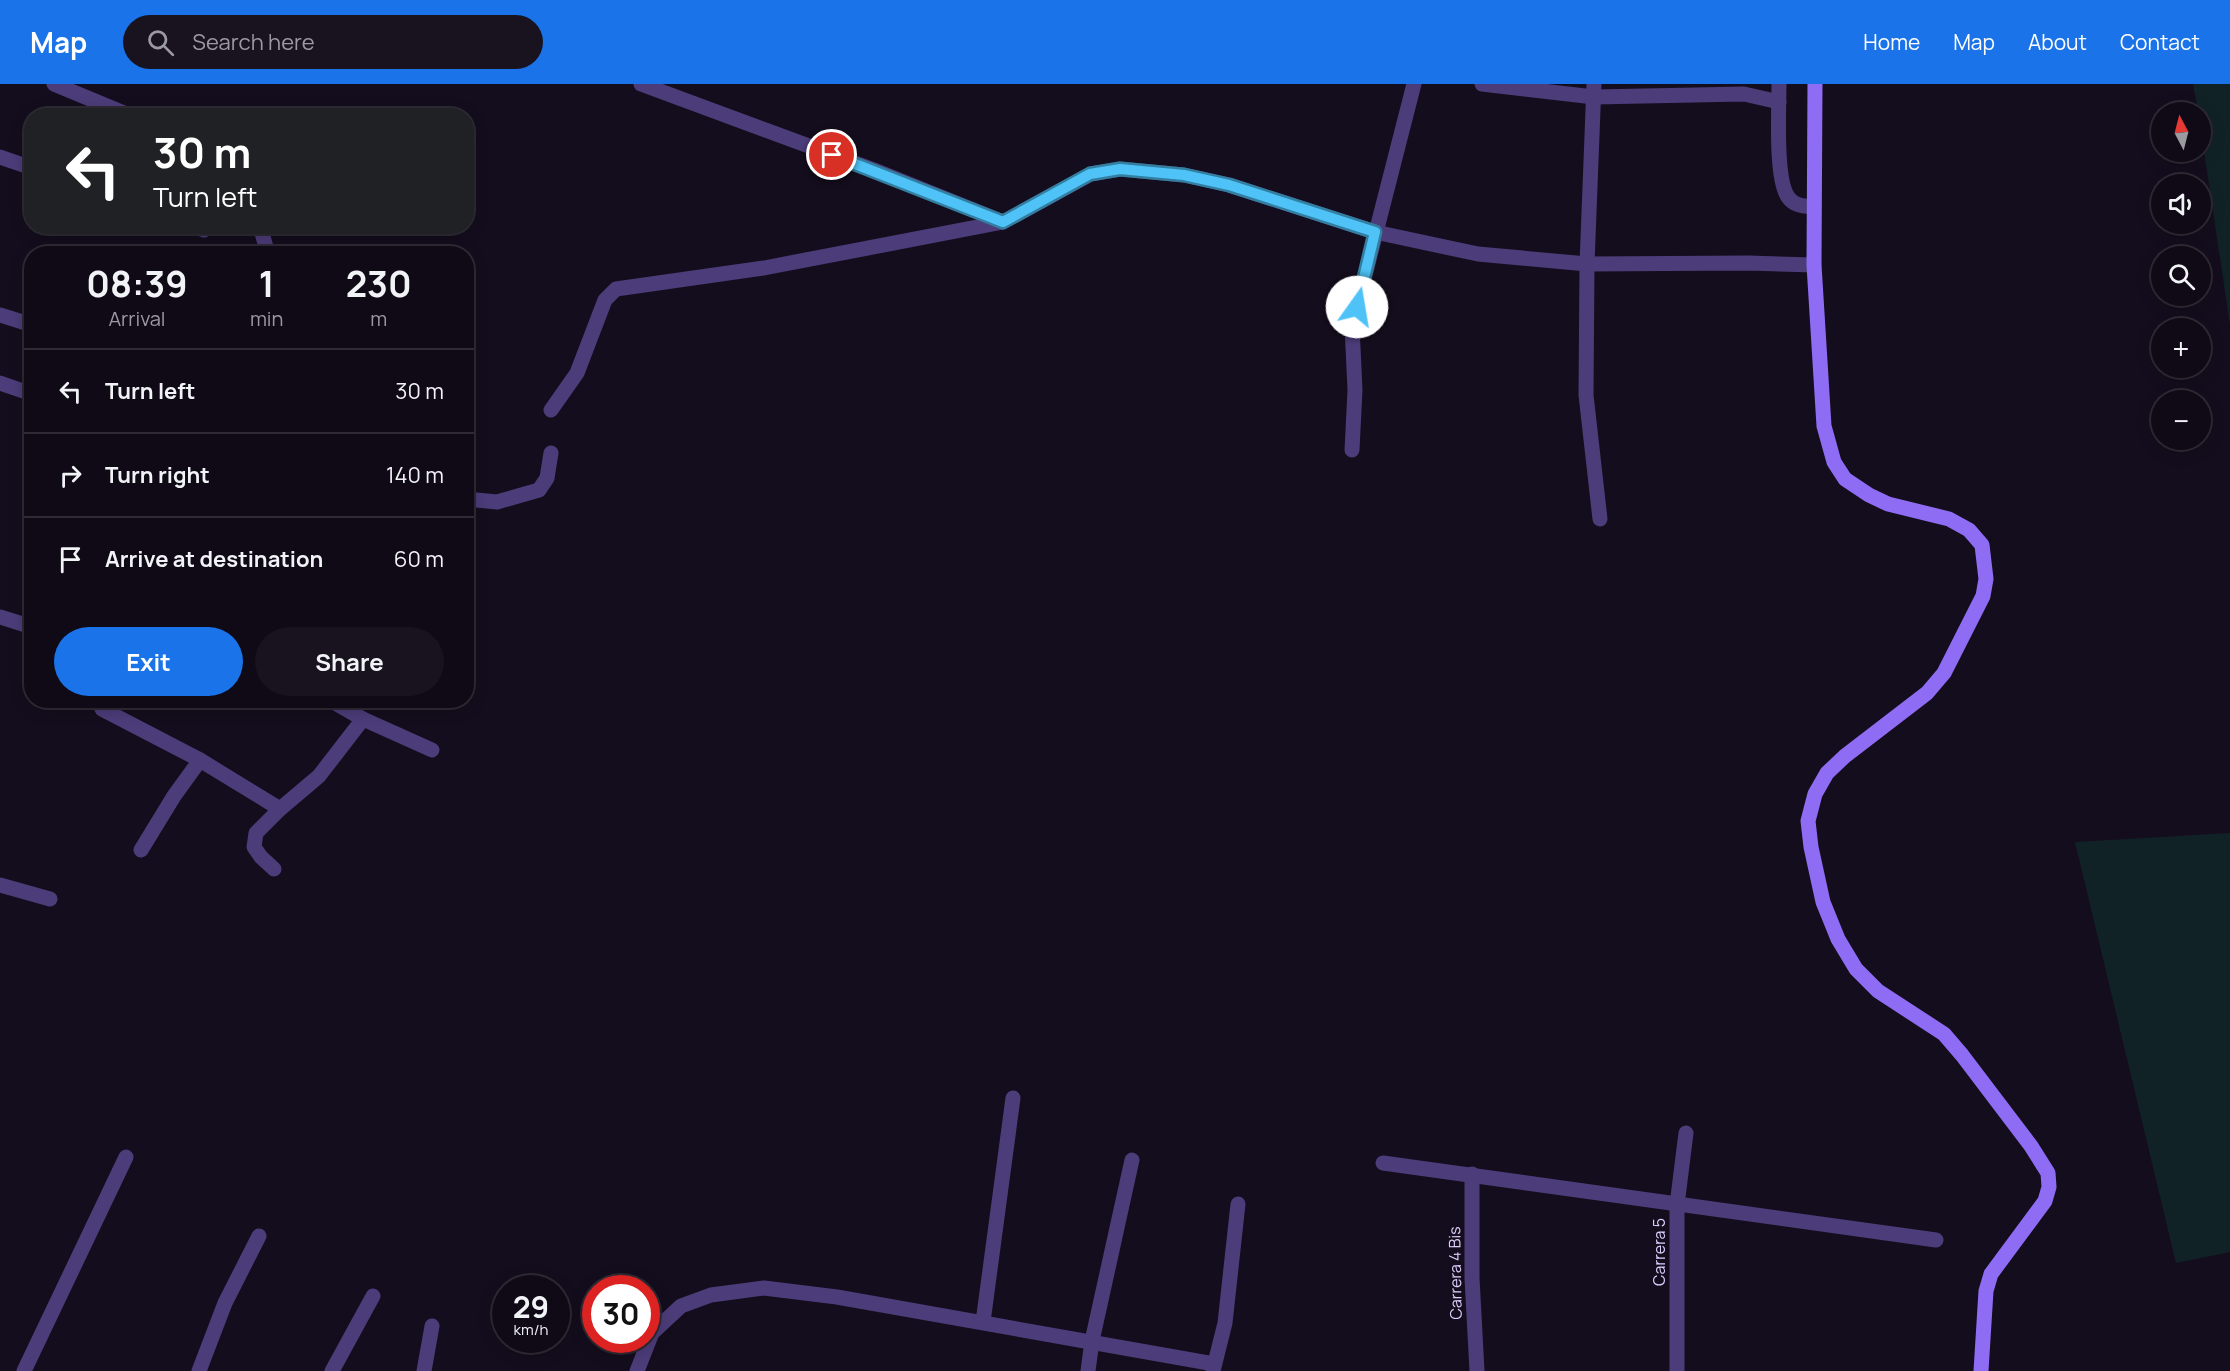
<!DOCTYPE html>
<html lang="en">
<head>
<meta charset="utf-8">
<style>
  :root { --surface:#0f0a16; --page:#18131f; --text:#f1f3f6; --muted:#9b9aa1; --line:#2f2b35; --accent:#1a73e8 }
  body { margin:0; font-family:Manrope,sans-serif; background:var(--page); color:var(--text); height:100vh; display:flex; flex-direction:column; font-size:22px; white-space:nowrap }
  * { box-sizing:border-box; margin:0 }
  p { font-size:20px; color:var(--muted) }
  .icon { flex:none; width:33px; height:33px; fill:none; stroke:currentColor; stroke-width:2; stroke-linecap:round; stroke-linejoin:round }
  .map { position:relative; flex:1; overflow:hidden }
  .drawer { position:absolute; left:24px; top:162px; width:450px; height:462px; display:flex; flex-direction:column; background:var(--surface); border-radius:24px; box-shadow:0 3px 15px #0003,0 0 0 2px var(--line) }
  .drawer>* { flex:none }
  .banner { position:absolute; left:24px; top:24px; width:450px; height:126px; border-radius:24px; box-shadow:0 3px 15px #0003,0 0 0 2px var(--line); background:#202124; color:#fff; overflow:hidden }
  .needle { width:39px; rotate:353deg }
  .fabs { position:absolute; left:2151px; top:18px; display:grid; gap:12px }
  .fabs a { display:grid; place-items:center; width:60px; height:60px; border-radius:50%; background:var(--surface); box-shadow:0 3px 15px #0003,0 0 0 2px var(--line); font-size:30px }
  .speed { position:absolute; left:492px; top:1191px; display:flex; gap:12px; font-size:30px; font-weight:700; text-align:center }
  .speed>* { display:grid; place-content:center; width:78px; height:78px; border-radius:50%; background:var(--surface); box-shadow:0 3px 15px #0003,0 0 0 2px var(--line); line-height:1 }
  .speed small { font-size:15px; font-weight:400 }
  .speed .limit { border:9px solid #d22; background:#fff; color:#111 }
  .pin { position:absolute; display:grid; place-items:center; width:51px; height:51px; color:#fff; margin:-26px; border:3px solid #fff; border-radius:50%; box-shadow:0 2px 6px #0007 }
  .me { position:absolute; width:66px; margin:-33px; rotate:13deg; stroke-linejoin:round; filter:drop-shadow(0 0 4px #0008) }
  .turn { display:flex; align-items:center; gap:21px; height:126px; padding:0 30px; font-size:27px }
  .turn .icon { width:78px; height:78px; stroke-width:2.5 }
  .turn b { display:block; font-size:42px; line-height:51px }
  .eta { display:flex; justify-content:space-evenly; align-items:center; height:102px; text-align:center }
  .eta b { font-size:36px; font-weight:700; line-height:42px }
  .primary-button { display:flex; gap:12px; margin-top:auto; padding:12px 30px }
  .primary-button a { flex:1; height:69px; border-radius:36px; background:var(--accent); color:#fff; font-size:24px; font-weight:700; line-height:69px; text-align:center }
  .primary-button a+a { background:var(--page); color:var(--text) }
  ul { padding:0; list-style:none }
  li { display:flex; align-items:center; gap:18px; height:84px; padding:0 30px; border-top:2px solid var(--line) }
  li div { flex:1 }
  li b { display:block; font-size:22px }
  li em { font-style:normal }
  header { display:flex; align-items:center; gap:36px; box-sizing:border-box; height:84px; padding:0 30px; background:var(--accent); color:#fff }
  header strong { font-size:28px }
  nav { display:flex; gap:33px; margin-inline-start:auto; font-size:21px }
  .search { width:420px; height:54px; background:var(--page); display:flex; align-items:center; gap:15px; box-sizing:border-box; padding:0 21px; border-radius:33px; color:var(--muted); font-size:22px }
  .map>svg:first-child { display:block }
</style>
</head>
<body>
<header>
<strong>Map</strong>
<div class="search"><svg class="icon" aria-label="search" viewBox="0 0 24 24"><circle cx="10" cy="10" r="6"/><path d="M15 15l6 6"/></svg>Search here</div>
<nav><a>Home</a><a>Map</a><a>About</a><a>Contact</a></nav>
</header>
<div class="map">
<svg width="2230" height="1287" viewBox="0 0 2230 1287">
  <rect width="100%" height="100%" fill="#140d1d"/>
  <g fill="#112227">
    <path d="M2193,0h37v241l-29,-194 -1,-19h-2z"/>
    <path d="M2230,749v419l-54,11 -101,-421z"/>
  </g>
  <g fill="none" stroke-linecap="round" stroke-linejoin="round">
    <g stroke="#4c3c79" stroke-width="15">
      <path d="M54,0l77,32"/>
      <path d="M641,0l233,86 129,52"/>
      <path d="M1482,0l112,13 150,-3 35,8"/>
      <path d="M1594,0l-7,180 -1,131 14,124"/>
      <path d="M1779,0c0,24 -4,95 9,113 6,9 16,9 26,10"/>
      <path d="M0,73l32,11"/>
      <path d="M194,142l10,4"/>
      <path d="M260,142l8,28"/>
      <path d="M0,231l32,10"/>
      <path d="M0,299l32,11"/>
      <path d="M551,326l26,-37 28,-73 11,-11 148,-21 239,-46 88,-48 29,-5 64,6 45,10 146,47 103,22 109,10 161,-1 66,2"/>
      <path d="M1352,366l3,-60 -3,-64 62,-242"/>
      <path d="M466,415l31,3 42,-12 8,-12 4,-25"/>
      <path d="M0,533l32,10"/>
      <path d="M330,616l33,19 69,31"/>
      <path d="M102,625l98,51 80,49"/>
      <path d="M141,766l33,-54 26,-36"/>
      <path d="M274,785l-13,-12 -7,-10 2,-14 24,-24 39,-33 44,-57"/>
      <path d="M0,801l50,14"/>
      <path d="M1383,1079l553,77"/>
      <path d="M1472,1090v104l5,93"/>
      <path d="M983,1238l30,-224"/>
      <path d="M24,1287l102,-214"/>
      <path d="M199,1287l26,-68 34,-67"/>
      <path d="M332,1287l41,-75"/>
      <path d="M424,1287l8,-45"/>
      <path d="M637,1287l15,-38 29,-27 30,-11 53,-7 73,9 377,67"/>
      <path d="M1088,1287l4,-30 40,-181"/>
      <path d="M1213,1287l12,-48 13,-119"/>
      <path d="M1677,1287v-166l9,-72"/>
    </g>
    <path stroke="#8f6cf4" stroke-width="15" d="M1815,0l-1,181 10,161 10,36 11,17 24,16 19,9 61,15 20,11 13,15 4,34 -3,17 -39,77 -17,20 -82,63 -18,17 -12,21 -7,27 3,26 12,55 15,37 18,30 22,22 66,43 18,21 69,91 17,27 1,14 -4,14 -54,73 -5,17 -5,80"/>
  </g>
  <g fill="none" stroke-linecap="round" stroke-linejoin="round">
    <defs>
      <path id="route" d="M832,71l171,67 87,-48 30,-5 64,6 45,10 146,47 -18,75"/>
    </defs>
    <use href="#route" stroke="#337fa1" stroke-width="15"/>
    <use href="#route" stroke="#4fc3f7" stroke-width="10"/>
  </g>
  <g text-anchor="middle" stroke-width="4.5" stroke-linejoin="round" paint-order="stroke">
    <g font-size="16" fill="#ddcdfb" stroke="#140d1d">
      <text transform="translate(1659 1168) rotate(-90)" y="6">Carrera 5</text>
      <text transform="translate(1455 1189) rotate(-91)" y="6">Carrera 4 Bis</text>
    </g>
  </g>
</svg>
<div class="fabs">
<a><svg class="needle" viewBox="-14 -14 28 28"><path d="M0-13l5 13h-10z" fill="#e53935"/><path d="M0 13l5-13h-10z" fill="#9b9aa1"/></svg></a>
<a><svg class="icon" aria-label="sound" viewBox="0 0 24 24"><path d="M4 9h4l5-4v14l-5-4H4zM17 9q2 3 0 6"/></svg></a>
<a><svg class="icon" aria-label="search" viewBox="0 0 24 24"><circle cx="10" cy="10" r="6"/><path d="M15 15l6 6"/></svg></a>
<a>+</a>
<a>−</a>
</div>
<div class="speed"><div>29<small>km/h</small></div><div class="limit">30</div></div>
<div class="pin" style="left:832px;top:71px;background:#d93025"><svg class="icon" aria-label="arrive" viewBox="0 0 24 24"><path d="M6 21V4h12l-3 4 3 4H6"/></svg></div>
<svg class="me" style="left:1357px;top:223px" viewBox="-20 -20 40 40"><circle r="19" fill="#fff"/><path d="M0-13L10 11 0 6-10 11z" fill="#4fc3f7"/></svg>
<div class="banner">
<div class="turn"><svg class="icon" aria-label="left" viewBox="0 0 24 24"><path d="M17 20v-9H6M10 6l-5 5 5 5"/></svg><div><b>30 m</b>Turn left</div></div>
</div>
<section class="drawer">
<div class="eta">
<div><b>08:39</b><p>Arrival</p></div>
<div><b>1</b><p>min</p></div>
<div><b>230</b><p>m</p></div>
</div>
<ul>
<li><svg class="icon" aria-label="left" viewBox="0 0 24 24"><path d="M17 20v-9H6M10 6l-5 5 5 5"/></svg><div><b>Turn left</b></div><em>30 m</em></li>
<li><svg class="icon" aria-label="right" viewBox="0 0 24 24"><path d="M7 20v-9h11M14 6l5 5-5 5"/></svg><div><b>Turn right</b></div><em>140 m</em></li>
<li><svg class="icon" aria-label="arrive" viewBox="0 0 24 24"><path d="M6 21V4h12l-3 4 3 4H6"/></svg><div><b>Arrive at destination</b></div><em>60 m</em></li>
</ul>
<div class="primary-button"><a>Exit</a><a>Share</a></div>
</section>
</div>
</body>
</html>
